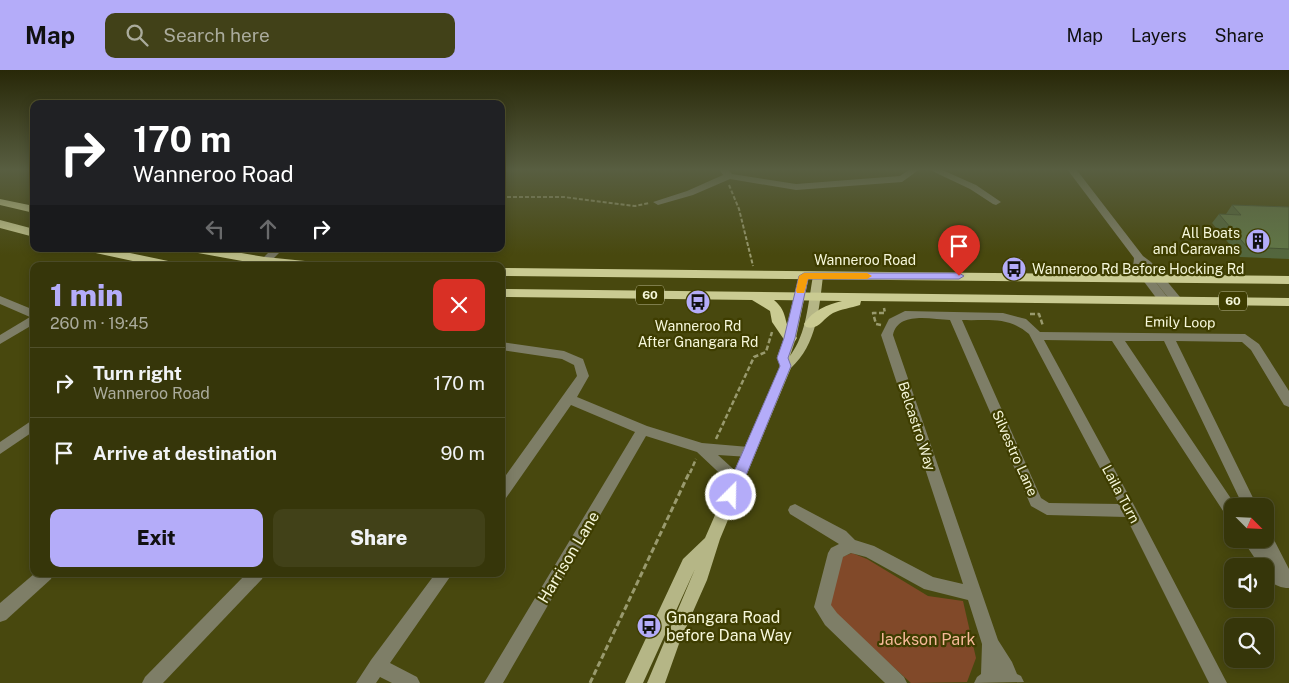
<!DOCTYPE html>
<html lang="en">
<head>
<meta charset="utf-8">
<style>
  :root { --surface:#36360a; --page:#414118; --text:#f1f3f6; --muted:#aaab9c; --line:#50502b; --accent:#b4acf9 }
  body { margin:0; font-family:"Public Sans",sans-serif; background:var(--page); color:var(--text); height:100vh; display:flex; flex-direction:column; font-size:19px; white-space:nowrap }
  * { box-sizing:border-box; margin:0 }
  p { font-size:16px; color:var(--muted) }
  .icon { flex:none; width:28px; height:28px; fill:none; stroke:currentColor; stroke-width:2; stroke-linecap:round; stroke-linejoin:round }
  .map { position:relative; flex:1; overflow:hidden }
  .side { position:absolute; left:30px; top:192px; width:475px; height:315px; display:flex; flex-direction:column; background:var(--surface); border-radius:10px; box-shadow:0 2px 12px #0003,0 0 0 1px var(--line) }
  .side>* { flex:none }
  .guide { position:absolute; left:30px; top:30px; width:475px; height:152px; border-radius:10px; box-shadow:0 2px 12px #0003,0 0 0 1px var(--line); background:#202124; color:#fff; overflow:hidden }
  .needle { width:32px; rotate:114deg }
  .buttons { position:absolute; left:1224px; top:428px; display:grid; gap:10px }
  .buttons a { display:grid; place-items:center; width:50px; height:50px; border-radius:10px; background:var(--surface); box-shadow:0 2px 12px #0003,0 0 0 1px var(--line); font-size:25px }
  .pin { position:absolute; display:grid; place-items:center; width:42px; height:42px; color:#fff; margin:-51px -21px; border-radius:50% 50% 50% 0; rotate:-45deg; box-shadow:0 0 5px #0007 }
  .pin .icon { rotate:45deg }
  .me { position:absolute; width:55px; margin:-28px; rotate:23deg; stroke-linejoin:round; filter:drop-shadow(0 0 4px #0008) }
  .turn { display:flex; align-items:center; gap:18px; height:105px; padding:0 20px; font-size:22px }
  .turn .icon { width:65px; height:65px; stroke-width:2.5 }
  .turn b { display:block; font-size:35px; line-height:42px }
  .lanes { display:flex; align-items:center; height:48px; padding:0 20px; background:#0003; justify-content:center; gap:25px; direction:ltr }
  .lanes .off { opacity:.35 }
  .round { display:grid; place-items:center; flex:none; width:52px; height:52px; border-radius:10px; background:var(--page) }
  .headline { display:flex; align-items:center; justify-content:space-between; height:85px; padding:0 20px }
  h1 { font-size:30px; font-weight:800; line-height:38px; color:var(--accent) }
  .primary-button { display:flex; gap:10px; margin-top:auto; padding:10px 20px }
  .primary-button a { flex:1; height:58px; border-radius:10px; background:var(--accent); color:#111; font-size:20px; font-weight:800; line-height:58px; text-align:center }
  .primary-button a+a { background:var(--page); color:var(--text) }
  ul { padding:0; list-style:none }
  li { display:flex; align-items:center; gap:15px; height:70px; padding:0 20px; border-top:1px solid var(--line) }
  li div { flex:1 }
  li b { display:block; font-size:19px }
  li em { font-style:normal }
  header { display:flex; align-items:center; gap:30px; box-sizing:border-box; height:70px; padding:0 25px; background:var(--accent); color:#111 }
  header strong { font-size:24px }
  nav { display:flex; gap:28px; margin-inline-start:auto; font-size:18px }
  .search { width:350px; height:45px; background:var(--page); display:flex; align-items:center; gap:12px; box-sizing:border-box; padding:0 18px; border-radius:10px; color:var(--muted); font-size:19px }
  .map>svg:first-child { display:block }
</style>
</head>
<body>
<header>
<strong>Map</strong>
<div class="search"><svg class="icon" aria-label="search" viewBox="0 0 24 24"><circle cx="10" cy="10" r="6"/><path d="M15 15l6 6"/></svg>Search here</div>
<nav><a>Map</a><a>Layers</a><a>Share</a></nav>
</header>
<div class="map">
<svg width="1289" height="613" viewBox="0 0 1289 613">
  <rect width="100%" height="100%" fill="#48480e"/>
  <path fill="#814929" d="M852,483l15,6 61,37 35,5 13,57 -9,24 -56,1 -72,-65 -11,-13 14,-48z"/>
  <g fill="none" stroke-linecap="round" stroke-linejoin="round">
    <g stroke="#999a6e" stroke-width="2" stroke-dasharray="4 2" stroke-linecap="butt">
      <path d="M729,115l10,24 14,57"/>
      <path d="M501,127h63l71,9 14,-3"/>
    </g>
    <g stroke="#999a6e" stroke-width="2.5" stroke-dasharray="5 2.5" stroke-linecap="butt">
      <path d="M1030,244h9l4,12"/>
      <path d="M881,255l-5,-1 -3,-11h12l-1,-5"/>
      <path d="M716,369l38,-82 12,-5 6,-20"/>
      <path d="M690,403l6,-14"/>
    </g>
    <path stroke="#999a6e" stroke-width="3" stroke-dasharray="6 3" stroke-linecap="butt" d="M590,613l100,-212"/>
    <g fill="#7e7e67" fill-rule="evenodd">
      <path d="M719,99h9l4,5 64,10 104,-8 10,-7h10l-18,13 -106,8 -66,-11 -37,16 -35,10 -5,-3 34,-11 36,-16z"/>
      <path d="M928,99h12l36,16 25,17 -5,3 -3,-1 -23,-15z"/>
      <path d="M1067,99h9l67,87 8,6 29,35 2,3 -2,3h-8l-29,-37 27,34 -2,3h-8l-27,-36 1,-9z"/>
      <path d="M272,179h11l-17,17h-11z"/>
      <path d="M0,226l34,14v14l-34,20v-9l30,-18 -30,-13z"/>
      <path d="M905,241l98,2 23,6 14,13 205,2 14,10 30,47v16l-5,-2 -33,-55 -9,-8 -66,-1 81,165h-14l-79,-165h-39l111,165h-4v13l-5,-2 -115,-176 -68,-1 91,167 92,176h-18l-83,-166 -79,-2 -16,-9 -81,-186c-19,-1 -52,-9 -57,15l105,305 14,22 5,12 4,2 3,6 -50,1 3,-6 4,-3 1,-30 -14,-44 -44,-11 -58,-32 -15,-4 -8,4 -12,48 6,8 67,64 3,6h-22l-60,-58 -11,-18 14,-54 3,-5 8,-4 -49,-30 -2,-4 2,-4 5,-2 51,27 9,9 19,6 59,31 30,7 -82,-249 8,-16zM962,250c27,1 46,-4 67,14l90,170 -70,-1 -8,-5z"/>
      <path d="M501,272l63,9 19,8 6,17 -12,21 70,29 55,17 47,4 5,1 2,4 -2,4 -5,1 -31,-2 24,22 2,4 -2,4 -5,2 -5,-2 -35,-33 -51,-16 -143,247h-19l151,-251 -64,-27 -65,93 -5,2v-18l76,-106 -3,-11 -12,-6 -61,-9z"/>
      <path d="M34,349v12l-34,23v-12z"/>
      <path d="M1265,460l5,2 19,37v19c-13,0 -24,-8 -24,-22h-5l-18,-27h23z"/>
      <path d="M34,504h19l-2,5 -45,41 -6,2v-19z"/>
      <path d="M246,504h18l-2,5 -99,104h-21l3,-6z"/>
      <path d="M435,504h17l-62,89 27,14 3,6h-28l-12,-6 -4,6h-20l15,-23z"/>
    </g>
    <path fill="#b5b686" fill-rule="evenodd" d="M804,203l5,3 -13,62 -6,18c17,-23 18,-53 23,-80l5,-3 5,3c-4,33 -6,68 -32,92l-71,171 -13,41 -27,61 -15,42h-18l48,-114 -52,114h-18l58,-124 22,-21 75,-172 -3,-9 7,-19 15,-62z"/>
    <g fill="#cacb92" fill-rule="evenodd">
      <path d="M0,129l34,7v7l-34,-8z"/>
      <path d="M0,150l34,9v8l-34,-9z"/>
      <path d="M89,179h22l62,13 6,4h-23l-65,-14z"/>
      <path d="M192,179h26l47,8 50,5 6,4 -56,-1 -67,-12z"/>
      <path d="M501,198l788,8v8l-788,-8z"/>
      <path d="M501,219l788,9v8l-428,-5 -1,4c-9,3 -19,4 -27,8 -10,5 -14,18 -27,14l-2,-3c9,-14 23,-19 38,-23l-68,-1c8,7 10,12 12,21 1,6 8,12 11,17l-2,3h-10l-13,-19 -2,-11 -18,-11 -251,-3z"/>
    </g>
  </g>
  <path fill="#53663d" d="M1232,135l57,2v52l-49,-2 -28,-34 7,-9h7z"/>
  <path fill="#617747" stroke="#445332" d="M1232,135l57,2v42l-42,-2 -28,-33 22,1z"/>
  <linearGradient id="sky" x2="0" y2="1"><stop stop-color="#282808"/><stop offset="0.54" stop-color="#585e41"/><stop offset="1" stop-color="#585e41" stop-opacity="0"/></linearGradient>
  <rect width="1289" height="185" fill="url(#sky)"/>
  <path fill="#b4acf9" stroke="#7570a2" d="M804,203h155l5,3 -5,3h-151l-13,59 -7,20 3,8 -53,129 -2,4 -5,2 -5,-2 -2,-4 56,-129 -3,-8 7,-20 15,-62z"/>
  <path fill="#f59e0b" d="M804,203h63l5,3 -5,3h-59l-4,14h-7l-1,-2 3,-15z"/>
  <defs>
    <symbol id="building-disc" viewBox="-11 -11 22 22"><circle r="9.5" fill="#b4acf9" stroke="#3e3d00"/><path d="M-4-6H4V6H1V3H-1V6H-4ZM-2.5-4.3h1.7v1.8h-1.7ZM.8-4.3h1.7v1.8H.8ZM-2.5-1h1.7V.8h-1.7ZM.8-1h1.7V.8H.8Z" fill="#111"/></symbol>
    <symbol id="bus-disc" viewBox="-11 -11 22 22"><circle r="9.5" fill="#b4acf9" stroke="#3e3d00"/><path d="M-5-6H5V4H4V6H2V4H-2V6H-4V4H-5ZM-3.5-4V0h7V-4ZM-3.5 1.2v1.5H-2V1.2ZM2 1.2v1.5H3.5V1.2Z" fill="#111"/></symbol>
  </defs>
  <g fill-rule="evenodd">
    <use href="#building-disc" x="1244" y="157" width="28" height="28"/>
    <use href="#bus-disc" x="1000" y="185" width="28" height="28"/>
    <use href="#bus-disc" x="684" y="218" width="28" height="28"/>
    <use href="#bus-disc" x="635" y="542" width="28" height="28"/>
  </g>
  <g text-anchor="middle" stroke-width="4.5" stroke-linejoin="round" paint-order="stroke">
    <g fill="#3e3d00" stroke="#bfbf99" stroke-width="1">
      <rect x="636" y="215.5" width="28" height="19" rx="4"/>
      <rect x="1219" y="221.5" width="28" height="19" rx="4"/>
    </g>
    <g font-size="12" font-weight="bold" fill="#f6f7da">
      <text x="650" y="229">60</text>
      <text x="1233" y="235">60</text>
    </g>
    <g font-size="14" fill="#f6f7da" stroke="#3e3d00" text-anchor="end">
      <text x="1240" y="168">All Boats<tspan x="1240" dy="16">and Caravans</tspan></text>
      <text x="1032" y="204" text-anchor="start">Wanneroo Rd Before Hocking Rd</text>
      <text x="698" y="261" text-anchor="middle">Wanneroo Rd<tspan x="698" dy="16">After Gnangara Rd</tspan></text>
    </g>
    <g font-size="14" fill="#f6f7da" stroke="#3e3d00">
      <text x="865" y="195">Wanneroo Road</text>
      <text transform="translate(1180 252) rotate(1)" y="5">Emily Loop</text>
      <text transform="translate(917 356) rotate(72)" y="5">Belcastro Way</text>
      <text transform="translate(1015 383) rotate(66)" y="5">Silvestro Lane</text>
      <text transform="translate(1121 424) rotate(62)" y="5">Laila Turn</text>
    </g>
    <g font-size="16" fill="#f6f7da" stroke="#3e3d00">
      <text transform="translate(568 487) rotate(-59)" y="6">Harrison Lane</text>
    </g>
    <g font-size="16" fill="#f6f7da" stroke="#3e3d00" text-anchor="start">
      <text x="666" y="553">Gnangara Road<tspan x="666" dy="18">before Dana Way</tspan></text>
    </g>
    <g font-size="16" fill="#f6b898" stroke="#3e3d00">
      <text x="927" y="575">Jackson Park</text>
    </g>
  </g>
</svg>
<div class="buttons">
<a><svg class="needle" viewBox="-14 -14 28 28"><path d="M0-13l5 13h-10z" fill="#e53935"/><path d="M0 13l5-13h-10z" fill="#aaab9c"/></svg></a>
<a><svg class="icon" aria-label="sound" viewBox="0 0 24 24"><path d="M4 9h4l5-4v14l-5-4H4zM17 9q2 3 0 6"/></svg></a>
<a><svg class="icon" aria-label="search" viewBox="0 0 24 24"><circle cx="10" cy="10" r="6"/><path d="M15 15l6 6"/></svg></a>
</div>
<div class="pin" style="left:959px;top:206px;background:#d93025"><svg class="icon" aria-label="arrive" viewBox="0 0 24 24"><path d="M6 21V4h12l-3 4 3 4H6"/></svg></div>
<svg class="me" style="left:731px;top:425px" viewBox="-20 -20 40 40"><circle r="17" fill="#b4acf9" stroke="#fff" stroke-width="3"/><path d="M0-11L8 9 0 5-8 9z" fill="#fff"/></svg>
<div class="guide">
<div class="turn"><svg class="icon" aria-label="right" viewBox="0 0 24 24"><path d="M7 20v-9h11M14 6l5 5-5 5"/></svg><div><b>170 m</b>Wanneroo Road</div></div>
<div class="lanes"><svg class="icon off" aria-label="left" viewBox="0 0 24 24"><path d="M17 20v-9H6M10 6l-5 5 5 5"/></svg><svg class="icon off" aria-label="ahead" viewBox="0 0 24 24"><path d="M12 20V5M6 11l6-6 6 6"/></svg><svg class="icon" aria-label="right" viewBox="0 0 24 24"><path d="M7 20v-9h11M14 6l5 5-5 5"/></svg></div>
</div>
<section class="side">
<div class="headline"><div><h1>1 min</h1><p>260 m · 19:45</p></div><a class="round" style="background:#d93025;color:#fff"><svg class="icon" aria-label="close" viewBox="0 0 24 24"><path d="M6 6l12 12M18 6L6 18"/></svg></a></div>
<ul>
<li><svg class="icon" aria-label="right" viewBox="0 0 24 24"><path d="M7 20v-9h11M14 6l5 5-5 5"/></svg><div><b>Turn right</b><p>Wanneroo Road</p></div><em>170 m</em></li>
<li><svg class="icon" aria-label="arrive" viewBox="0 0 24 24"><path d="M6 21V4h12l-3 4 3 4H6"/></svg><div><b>Arrive at destination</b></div><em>90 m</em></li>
</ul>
<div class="primary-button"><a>Exit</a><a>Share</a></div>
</section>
</div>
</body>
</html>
